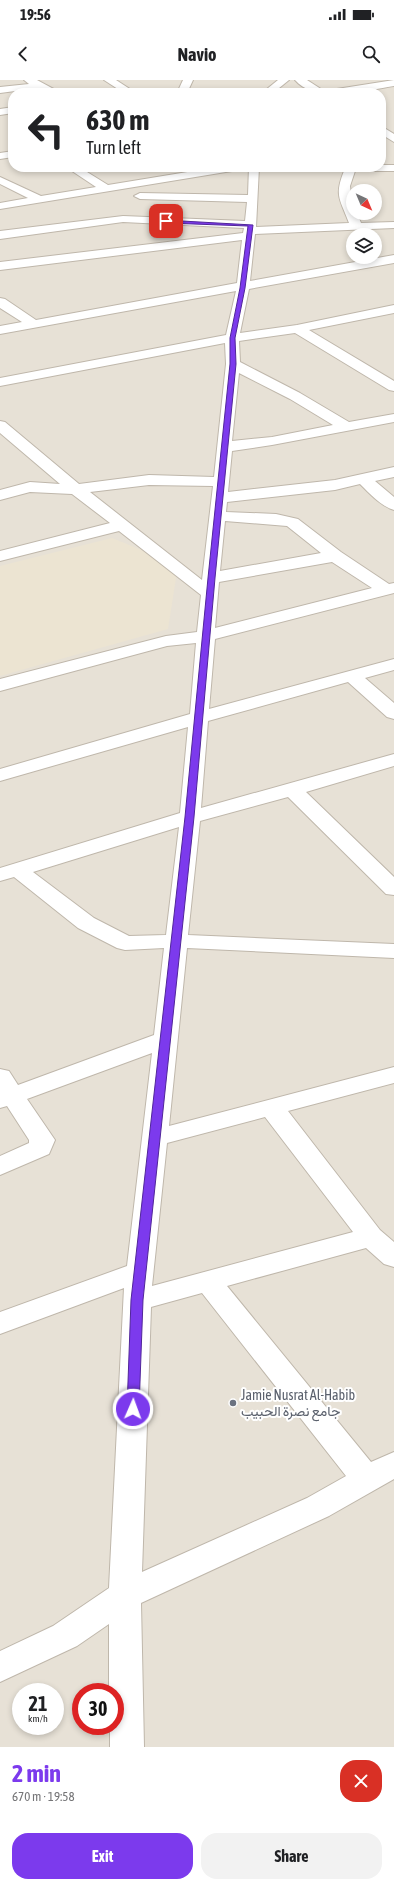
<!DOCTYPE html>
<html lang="en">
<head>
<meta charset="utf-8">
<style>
  :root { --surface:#fff; --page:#f2f2f2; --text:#202124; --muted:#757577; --accent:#7c3aed }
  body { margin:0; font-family:"Asap Condensed",Vazirmatn,sans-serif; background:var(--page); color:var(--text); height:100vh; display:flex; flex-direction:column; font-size:15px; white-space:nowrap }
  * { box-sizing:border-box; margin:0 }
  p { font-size:13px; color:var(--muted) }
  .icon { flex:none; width:22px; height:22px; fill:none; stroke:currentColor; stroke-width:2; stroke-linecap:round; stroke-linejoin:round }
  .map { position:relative; height:1667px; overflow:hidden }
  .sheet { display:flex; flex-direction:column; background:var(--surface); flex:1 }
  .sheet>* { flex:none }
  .banner { position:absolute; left:8px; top:8px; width:378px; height:84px; border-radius:16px; box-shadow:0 2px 6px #0003; background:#fff; color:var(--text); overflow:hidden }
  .needle { width:26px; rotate:136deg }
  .tools { position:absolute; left:346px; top:104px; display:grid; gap:8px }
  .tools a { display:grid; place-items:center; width:36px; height:36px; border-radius:50%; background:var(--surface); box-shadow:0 2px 6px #0003; font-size:20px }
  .speed { position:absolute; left:12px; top:1603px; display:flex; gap:8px; font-size:20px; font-weight:700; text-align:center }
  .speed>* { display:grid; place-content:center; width:52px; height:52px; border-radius:50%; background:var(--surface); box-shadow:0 2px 6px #0003; line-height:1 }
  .speed small { font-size:10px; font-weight:400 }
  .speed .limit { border:6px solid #d22; background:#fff; color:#111 }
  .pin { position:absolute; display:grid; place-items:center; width:34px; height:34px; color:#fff; margin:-17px; border-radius:8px; box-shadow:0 2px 6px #0006 }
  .me { position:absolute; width:44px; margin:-22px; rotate:2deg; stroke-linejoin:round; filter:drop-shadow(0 0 3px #0008) }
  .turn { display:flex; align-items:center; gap:14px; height:84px; padding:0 12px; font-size:18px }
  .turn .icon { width:52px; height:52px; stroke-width:2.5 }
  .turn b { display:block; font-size:28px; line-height:34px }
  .round { display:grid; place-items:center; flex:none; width:42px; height:42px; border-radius:16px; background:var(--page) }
  .headline { display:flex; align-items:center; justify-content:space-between; height:68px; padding:0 12px }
  h1 { font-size:24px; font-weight:700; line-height:30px; color:var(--accent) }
  .action { display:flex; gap:8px; margin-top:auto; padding:8px 12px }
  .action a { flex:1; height:46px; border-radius:16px; background:var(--accent); color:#fff; font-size:16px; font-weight:700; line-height:46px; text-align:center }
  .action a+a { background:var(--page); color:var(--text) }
  .status { display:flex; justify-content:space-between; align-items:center; height:28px; padding:0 20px; background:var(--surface); direction:ltr }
  .status svg { height:11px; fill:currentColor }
  header { display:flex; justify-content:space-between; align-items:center; height:52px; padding:0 12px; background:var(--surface); font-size:18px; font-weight:700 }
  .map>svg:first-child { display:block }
</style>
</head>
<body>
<div class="status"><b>19:56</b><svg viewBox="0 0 49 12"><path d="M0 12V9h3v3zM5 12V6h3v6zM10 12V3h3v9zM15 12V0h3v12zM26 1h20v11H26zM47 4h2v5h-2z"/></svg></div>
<header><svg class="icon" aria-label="back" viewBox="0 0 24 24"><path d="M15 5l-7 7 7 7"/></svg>Navio<svg class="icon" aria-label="search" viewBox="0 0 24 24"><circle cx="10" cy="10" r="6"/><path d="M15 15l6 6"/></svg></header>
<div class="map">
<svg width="394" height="1667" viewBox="0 0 394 1667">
  <rect width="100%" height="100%" fill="#f4f0e8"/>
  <path fill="#e7e1d6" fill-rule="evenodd" d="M0,0h394v1667h-394zM13,13h368v74h-368zM353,111h22v22h-22zM353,155h22v22h-22zM21,1612h34v34h-34zM81,1612h34v34h-34z"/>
  <path fill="#ece4d2" d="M112,458l66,27 -10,64 -168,47v-110z"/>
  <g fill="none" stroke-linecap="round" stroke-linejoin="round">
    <defs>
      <g id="minor">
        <path d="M24,0h13l24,13h-13l-10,-5 -38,5v-6l29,-3z"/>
        <path d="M104,0h12l20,13h-12z"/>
        <path d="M183,0h10l-6,13h-10z"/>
        <path d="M278,0h11l-16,13h-11z"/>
        <path d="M295,0h12l17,11 70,-11v6c-27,4 -79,18 -99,-6z"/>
        <path d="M145,10h25l5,3h-35z"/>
        <path d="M13,27v6l-13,2v-6z"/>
        <path d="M381,46l13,8v8l-13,-8z"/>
        <path d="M13,71v6l-13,2v-6z"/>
        <path d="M381,85h13v6h-39l-5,15 3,27h4l4,10 33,-1v6l-139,6 -5,47 144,-26v8l-145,26 -9,44 57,-8 97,-20v8l-85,17 85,51v10l-5,-1 -94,-57 -56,8 1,21 60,31 49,29 45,-8v8l-122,23 -40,6 -4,41 107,-12 59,-13v10l-19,4 19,16v13c-13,-4 -24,-16 -34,-26l-25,6 -108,12 -1,10 50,2 22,5 43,33 48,32 5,-1v10l-179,46 -6,70 185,-50v11l-29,8 29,25v16l-7,-2 -39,-35 -140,39 -7,87 193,-54v12l-88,26 88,85v18l-8,-1 -98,-97 -88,24 -12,114 206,9v14l-207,-10 -18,178 225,-59v16l-106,28 92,119 14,12v25l-10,-3 -18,-16 -139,38 144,176 23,-10v27l-65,37 -188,87 3,144h-34v-21h5v-34h-6v-68l-32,22 -77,36v-31l53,-25 56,-38 15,-300 -124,46v-22l127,-46 25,-213 -125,46 28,41 -6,14 -49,21v-19l29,-13v-3l-22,-34 -7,2v-39l9,2 9,14 136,-50 10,-87 -39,2 -8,-2 -39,-20 -64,-51 -14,4v-13l180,-55 8,-86 -188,54v-12l190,-55 6,-71 -29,3 -167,45v-12l166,-43 31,-4 4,-37 -82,-64 -119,30v-10l110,-28 -38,-29 -42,-2 -30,8v-10l30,-8 30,2 -60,-51v-12l5,1 74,62 70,-9 65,2 12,-113 -1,-21 -225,43v-8l226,-43 10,-44 -236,43v-8l22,-4 -22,-14v-10l5,1 31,21 201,-37 5,-43 -242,30v-8l243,-29 1,-5 -121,-6 -123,17v-8l123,-15 122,5 2,-19 -107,-3 -6,-3 6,-3 108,2 1,-28h10l-3,60 93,-4c-9,-24 -15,-27 -5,-52l-72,-1 -5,-3h114zM239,293l51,26 43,26 -61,12 -40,4zM149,405l64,1 -11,94 -112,-88zM225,441l62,5 34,27 -101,18zM332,482l40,26 -157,40 4,-46zM179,747l-13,108 -37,1 -35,-18 -61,-46zM265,1037l88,115 -201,54 15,-143zM202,1213l144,183 -39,22 -165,74 9,-265z"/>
        <path d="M66,87h13l29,18 110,-18h25l-5,3 -238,39v-6l28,-5 -28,-14v-7l41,19 55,-9z"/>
      </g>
    </defs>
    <use href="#minor" stroke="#bfb7ab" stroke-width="2"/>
    <use href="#minor" fill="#fff" fill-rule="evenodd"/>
  </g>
  <path fill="#7c3aed" stroke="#51269a" d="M164,140l89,5 -8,63 -10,50 1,26 -21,214 -21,239 -51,483 -4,109 -2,3 -4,1 -5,-1 -1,-3 4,-109 54,-483 23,-239 22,-214v-26l10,-50 8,-62 -82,-3z"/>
  <circle fill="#6b7280" stroke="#fff" stroke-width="1.5" cx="233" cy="1323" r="4"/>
  <g text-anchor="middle" stroke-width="4" stroke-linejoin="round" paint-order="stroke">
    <g font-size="14" fill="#5b616d" stroke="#fff" text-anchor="start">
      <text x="241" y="1320">Jamie Nusrat Al-Habib<tspan x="241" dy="16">جامع نصرة الحبيب</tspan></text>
    </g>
  </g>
</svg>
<div class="tools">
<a><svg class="needle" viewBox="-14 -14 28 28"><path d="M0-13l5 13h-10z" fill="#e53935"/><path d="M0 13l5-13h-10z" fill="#757577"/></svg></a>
<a><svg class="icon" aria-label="layers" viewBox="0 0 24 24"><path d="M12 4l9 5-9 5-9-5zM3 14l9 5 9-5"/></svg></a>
</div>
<div class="speed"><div>21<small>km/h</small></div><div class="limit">30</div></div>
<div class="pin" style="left:166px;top:141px;background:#d93025"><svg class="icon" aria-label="arrive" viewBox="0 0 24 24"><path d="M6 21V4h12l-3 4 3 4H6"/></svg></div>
<svg class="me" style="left:133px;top:1329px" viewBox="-20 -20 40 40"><circle r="17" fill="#7c3aed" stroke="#fff" stroke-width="3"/><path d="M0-11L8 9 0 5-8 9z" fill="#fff"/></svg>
<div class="banner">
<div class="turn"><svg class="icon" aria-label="left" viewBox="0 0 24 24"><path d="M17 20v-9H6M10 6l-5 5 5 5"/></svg><div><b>630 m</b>Turn left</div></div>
</div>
</div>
<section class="sheet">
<div class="headline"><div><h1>2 min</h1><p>670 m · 19:58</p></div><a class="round" style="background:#d93025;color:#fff"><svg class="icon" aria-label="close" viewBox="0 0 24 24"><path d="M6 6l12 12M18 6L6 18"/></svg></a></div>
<div class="action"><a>Exit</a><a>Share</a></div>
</section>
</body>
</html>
